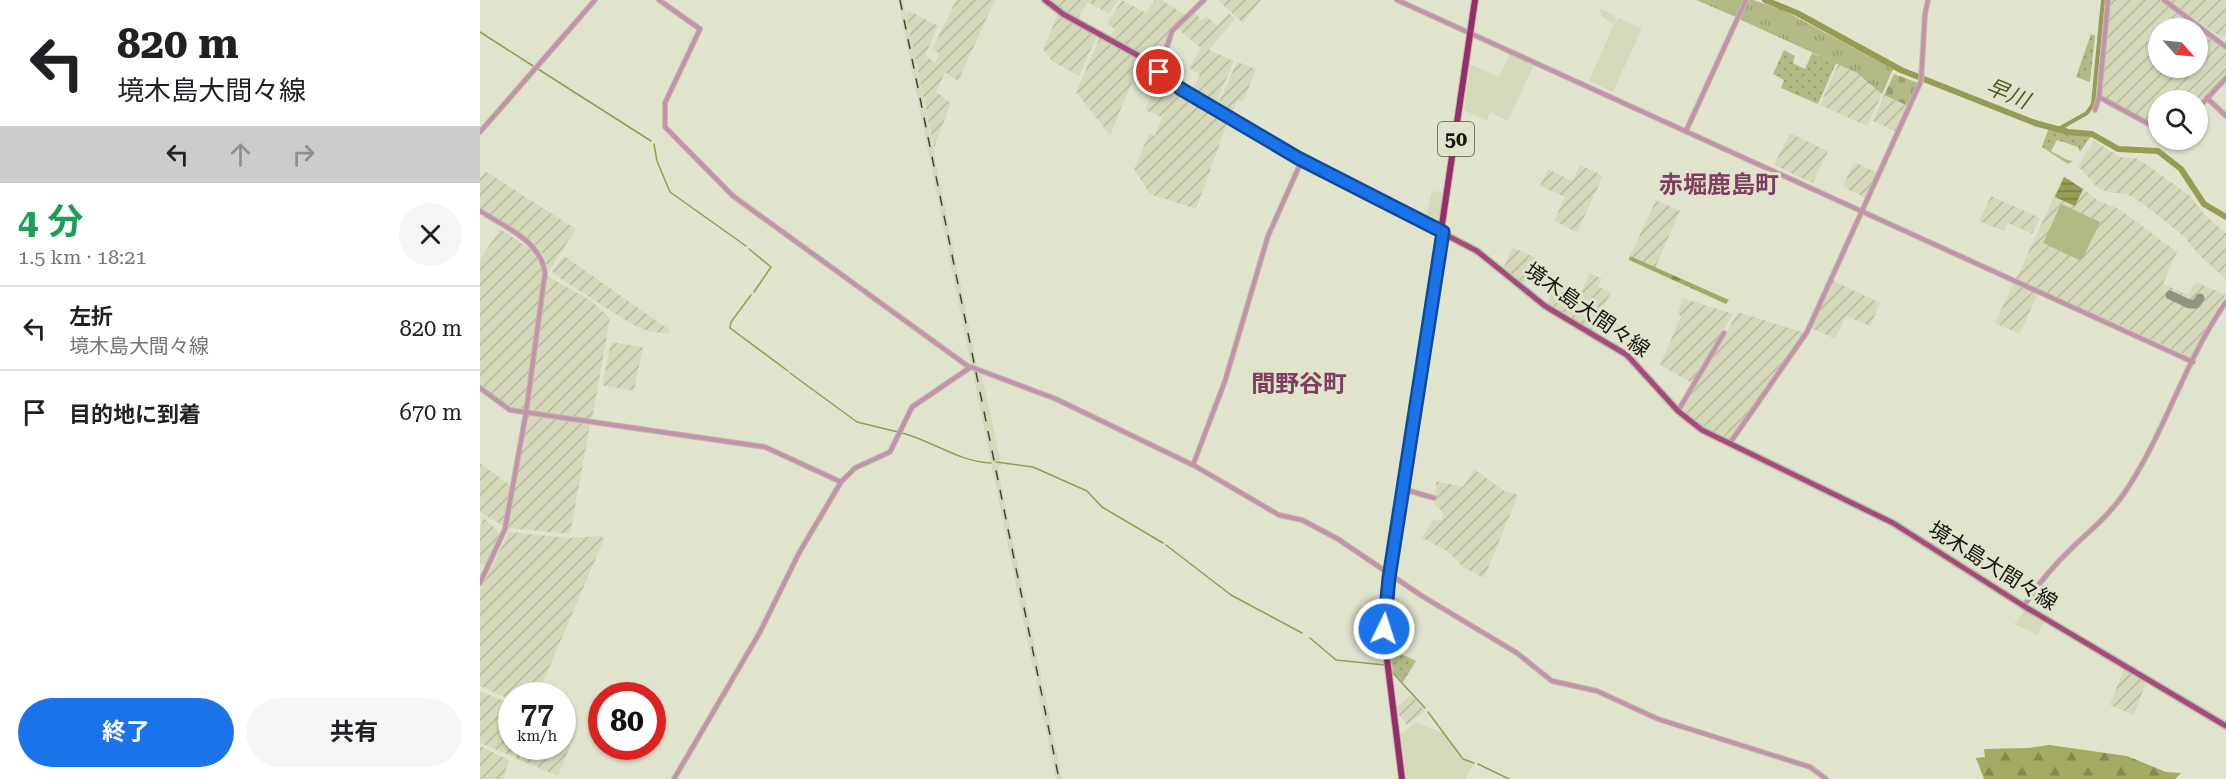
<!DOCTYPE html>
<html lang="ja">
<head>
<meta charset="utf-8">
<style>
  :root { --surface:#fff; --page:#f6f6f6; --text:#202124; --muted:#757577; --line:#e0e0e0; --accent:#1a73e8 }
  body { margin:0; font-family:"Roboto Serif","Noto Sans JP",serif; background:var(--page); color:var(--text); height:100vh; display:flex; flex-direction:column; font-size:22px; white-space:nowrap }
  * { box-sizing:border-box; margin:0 }
  p { font-size:20px; color:var(--muted) }
  .icon { flex:none; width:33px; height:33px; fill:none; stroke:currentColor; stroke-width:2; stroke-linecap:round; stroke-linejoin:round }
  .map { position:relative; flex:1; overflow:hidden }
  .panel { display:flex; flex-direction:column; background:var(--surface); width:480px }
  .panel>* { flex:none }
  .hud { background:#fff; color:var(--text); overflow:hidden }
  .needle { width:39px; rotate:117deg }
  .tools { position:absolute; left:1668px; top:18px; display:grid; gap:12px }
  .tools a { display:grid; place-items:center; width:60px; height:60px; border-radius:50%; background:var(--surface); box-shadow:0 2px 4px #0004; font-size:30px }
  .speed { position:absolute; left:18px; top:682px; display:flex; gap:12px; font-size:30px; font-weight:700; text-align:center }
  .speed>* { display:grid; place-content:center; width:78px; height:78px; border-radius:50%; background:var(--surface); box-shadow:0 2px 4px #0004; line-height:1 }
  .speed small { font-size:15px; font-weight:400 }
  .speed .limit { border:9px solid #d22; background:#fff; color:#111 }
  .pin { position:absolute; display:grid; place-items:center; width:51px; height:51px; color:#fff; margin:-26px; border:3px solid #fff; border-radius:50%; box-shadow:0 2px 6px #0007 }
  .me { position:absolute; width:66px; margin:-33px; rotate:4deg; stroke-linejoin:round; filter:drop-shadow(0 0 4px #0008) }
  .turn { display:flex; align-items:center; gap:21px; height:126px; padding:0 18px; font-size:27px }
  .turn .icon { width:78px; height:78px; stroke-width:2.5 }
  .turn b { display:block; font-size:42px; line-height:51px }
  .lanes { display:flex; align-items:center; height:57px; padding:0 18px; background:#0003; justify-content:center; gap:30px; direction:ltr }
  .lanes .off { opacity:.35 }
  .round { display:grid; place-items:center; flex:none; width:63px; height:63px; border-radius:32px; background:var(--page) }
  .head { display:flex; align-items:center; justify-content:space-between; height:102px; padding:0 18px }
  h1 { font-size:36px; font-weight:700; line-height:45px; color:#1e9e55 }
  .primary-button { display:flex; gap:12px; margin-top:auto; padding:12px 18px }
  .primary-button a { flex:1; height:69px; border-radius:36px; background:var(--accent); color:#fff; font-size:24px; font-weight:700; line-height:69px; text-align:center }
  .primary-button a+a { background:var(--page); color:var(--text) }
  ul { padding:0; list-style:none }
  li { display:flex; align-items:center; gap:18px; height:84px; padding:0 18px; border-top:2px solid var(--line) }
  li div { flex:1 }
  li b { display:block; font-size:22px }
  li em { font-style:normal }
  main { display:flex; flex:1; min-height:0 }
  .map>svg:first-child { display:block }
</style>
</head>
<body>
<main>
<section class="panel">
<div class="hud">
<div class="turn"><svg class="icon" aria-label="left" viewBox="0 0 24 24"><path d="M17 20v-9H6M10 6l-5 5 5 5"/></svg><div><b>820 m</b>境木島大間々線</div></div>
<div class="lanes"><svg class="icon" aria-label="left" viewBox="0 0 24 24"><path d="M17 20v-9H6M10 6l-5 5 5 5"/></svg><svg class="icon off" aria-label="ahead" viewBox="0 0 24 24"><path d="M12 20V5M6 11l6-6 6 6"/></svg><svg class="icon off" aria-label="right" viewBox="0 0 24 24"><path d="M7 20v-9h11M14 6l5 5-5 5"/></svg></div>
</div>
<div class="head"><div><h1>4 分</h1><p>1.5 km · 18:21</p></div><a class="round"><svg class="icon" aria-label="close" viewBox="0 0 24 24"><path d="M6 6l12 12M18 6L6 18"/></svg></a></div>
<ul>
<li><svg class="icon" aria-label="left" viewBox="0 0 24 24"><path d="M17 20v-9H6M10 6l-5 5 5 5"/></svg><div><b>左折</b><p>境木島大間々線</p></div><em>820 m</em></li>
<li><svg class="icon" aria-label="arrive" viewBox="0 0 24 24"><path d="M6 21V4h12l-3 4 3 4H6"/></svg><div><b>目的地に到着</b></div><em>670 m</em></li>
</ul>
<div class="primary-button"><a>終了</a><a>共有</a></div>
</section>
<div class="map">
<svg width="1746" height="779" viewBox="0 0 1746 779">
  <defs>
    <pattern id="industrial-furrows" width="10" height="10" patternUnits="userSpaceOnUse" patternTransform="scale(1.5)"><rect width="10" height="10" fill="#d5d9ba"/><path d="M-1 1l2-2M0 10L10 0M9 11l2-2" fill="none" stroke="#b6ba9f"/></pattern>
    <pattern id="grass-dots" width="8" height="8" patternUnits="userSpaceOnUse" patternTransform="scale(1.5)"><rect width="8" height="8" fill="#b3b985"/><path d="M2 2h.1M6 6h.1" fill="none" stroke="#999e72" stroke-width="1.8" stroke-linecap="round"/></pattern>
    <pattern id="forest-firs" width="22" height="20" patternUnits="userSpaceOnUse" patternTransform="scale(1.5)"><rect width="22" height="20" fill="#a3aa61"/><path d="M5 1l3.5 6h-7zM16 11l3.5 6h-7z" fill="#84894e"/></pattern>
    <pattern id="cemetery-stones" width="16" height="16" patternUnits="userSpaceOnUse" patternTransform="scale(1.5)"><rect width="16" height="16" fill="#b3b985"/><path d="M2 7V4a2 2 0 0 1 4 0v3zM10 15v-3a2 2 0 0 1 4 0v3z" fill="#999e72"/></pattern>
    <pattern id="park-tufts" width="24" height="20" patternUnits="userSpaceOnUse" patternTransform="scale(1.5)"><rect width="24" height="20" fill="#b3b985"/><path d="M3 7l-1-3M5 7V3M7 7l1-3M15 17l-1-3M17 17v-4M19 17l1-3" fill="none" stroke="#999e72"/></pattern>
    <pattern id="water-rules" width="6" height="5" patternUnits="userSpaceOnUse" patternTransform="scale(1.5)"><rect width="6" height="5" fill="#969c54"/><path d="M0 2.5h6" fill="none" stroke="#797e44"/></pattern>
  </defs>
  <rect width="100%" height="100%" fill="#e1e4cd"/>
  <g fill="#d5d9ba">
    <path d="M418,0h5l74,366 -6,-1z"/>
    <path d="M1119,8l16,7 1,6 3,-3 23,10 -29,64 -24,-11 26,-59 -2,2 -11,-7z"/>
    <path d="M1030,53l24,11 -26,57 -18,-9 -3,9 -23,-11 6,-46 29,13z"/>
    <path d="M952,191l14,2 -6,33 -15,-6z"/>
    <path d="M492,369l6,1 4,8 6,25 13,61 -3,5 43,207 -4,1 -3,-4z"/>
    <path d="M1545,610l20,11 -8,14 -23,-11z"/>
    <path d="M561,677l4,17 17,85h-6l-20,-97 1,-4z"/>
    <path d="M936,722l29,12 18,26 11,4 -9,15h-58l-6,-45z"/>
  </g>
  <g fill="url(#industrial-furrows)" fill-rule="evenodd">
    <path d="M476,0h39l-37,81 -13,-9 -9,20 15,11 -17,45 -28,-134 2,-4 30,16 -13,29 10,8 4,-10 -7,-3z"/>
    <path d="M568,0h70l-9,14 -21,-12 -11,17z"/>
    <path d="M642,0l24,13 9,-13h7l23,15 -13,13 -12,40 -50,-31 5,-8 -8,-5z"/>
    <path d="M738,0h43l-18,23z"/>
    <path d="M1630,0h50l66,50v24l-28,31v-5h-40v27l-58,-31zM1678,28h40v40h-40z"/>
    <path d="M1688,0h58v34l-4,4z"/>
    <path d="M713,12l9,8 5,-4 10,10 12,-13 6,6 -26,31 25,11 -20,46 -24,-15 10,-17 -11,-7 12,-20 -24,-20z"/>
    <path d="M578,14l39,22 -18,40 -27,-15 -9,-12z"/>
    <path d="M620,37l41,24 -31,74 -34,-43z"/>
    <path d="M757,62l19,7 -13,33 -6,-2 -6,17 -15,-9z"/>
    <path d="M1358,64l27,13 17,17 -15,32 -47,-21z"/>
    <path d="M679,76l69,45 -32,88 -46,-15 -16,-25 15,-35 6,2 7,-19 -17,-7z"/>
    <path d="M1404,95l24,11 -11,26 -24,-11z"/>
    <path d="M1310,133l38,18 -15,32 -39,-18z"/>
    <path d="M1614,141l26,16 16,1 21,14 33,24 15,19 21,18v46l-28,-25 -13,-17 -43,-34 -17,-10h-14l-12,-4 -21,-23z"/>
    <path d="M1374,162l24,11 -12,25 -23,-11z"/>
    <path d="M1100,165l23,11 -26,56 -23,-11 11,-24 -25,-11 8,-17 24,12z"/>
    <path d="M5,171l91,58 -27,42 -6,-17 -10,-12 -53,-34v-30z"/>
    <path d="M1584,175l35,26 20,8 58,43 -14,32 25,11 7,-12h3l28,12 -17,27 -16,36 -177,-79z"/>
    <path d="M1511,196l49,22 -8,16 -24,-11 -4,8 -25,-10z"/>
    <path d="M1176,200l24,11 -25,57 -25,-12z"/>
    <path d="M20,229l35,23 7,14v18l-18,125 -14,-2 -30,-22v-125z"/>
    <path d="M1032,247l24,11 -12,27 -20,-18z"/>
    <path d="M84,256l107,75 -4,3 -19,-3 -18,-8 -66,-42 -12,-9z"/>
    <path d="M1110,273l12,6 -4,8 13,5 -19,39 -45,-27 8,-18 24,11z"/>
    <path d="M67,276l43,24 20,18 -18,101 -63,-9z"/>
    <path d="M1352,280l48,23 -10,23 -24,-10 -11,23 -24,-11z"/>
    <path d="M1534,282l24,11 -18,41 -25,-11z"/>
    <path d="M1203,298l50,16 -41,69 -32,-18 21,-49 -3,-2z"/>
    <path d="M1258,312l67,21 -76,108 -32,-17 -15,-13z"/>
    <path d="M131,342l32,5 -9,44 -32,-6z"/>
    <path d="M47,415l63,10 -20,109 -62,-6z"/>
    <path d="M0,463l31,23 -8,40 -23,-14z"/>
    <path d="M994,469l30,22 14,4 -34,83 -21,-11 -16,-16 -25,-13 11,-18h10v-8l-8,-7 1,-24 27,6z"/>
    <path d="M4,518l16,15 -15,32 -5,-2v-35z"/>
    <path d="M29,532l61,6 31,-2 3,3 -67,157h-25l-1,4 -31,-14v-96z"/>
    <path d="M1647,668l19,14 -12,33 -24,-10 13,-34z"/>
    <path d="M0,691l31,13 1,43h4l-4,9 -32,-13z"/>
    <path d="M931,695l14,16 -18,14 -8,-10 -2,-8z"/>
    <path d="M83,726l13,5 -18,45 -42,-18 4,-11h42z"/>
    <path d="M0,746l29,14 -6,19h-23z"/>
  </g>
  <g fill="url(#grass-dots)">
    <path d="M1611,34l4,2 -5,46 -14,-5z"/>
    <path d="M1304,50l11,6 -2,7 12,6 7,-16 24,10 -18,41 -37,-16 3,-8 -11,-6z"/>
    <path d="M1568,130l43,6 -11,16 -2,-5 -21,-7 -6,11 16,9 6,1 -5,3 -26,-17z"/>
    <path d="M909,648l27,13 -13,21 -10,-10z"/>
  </g>
  <g fill="url(#forest-firs)">
    <path d="M1150,256l99,44 -3,4 -97,-44z"/>
    <path d="M1569,745l78,11 39,16 15,1 -6,6h-191l-8,-21 9,-1 -1,-8 44,-1z"/>
  </g>
  <path fill="url(#cemetery-stones)" d="M1414,74l24,9 -10,23 -24,-11z"/>
  <path fill="url(#park-tufts)" d="M1216,0h57l28,9 112,60 -11,25 -25,-21 -118,-54 7,-16 -3,-1 -7,15z"/>
  <path fill="#b3b985" d="M1581,204l39,18 -17,36 -4,2 -36,-17z"/>
  <path fill="url(#water-rules)" d="M1584,177l19,12 -8,17 -20,-9z"/>
  <g fill="none" stroke-linecap="round" stroke-linejoin="round">
    <g stroke="#969c54" stroke-width="1.5">
      <path d="M0,32l53,34"/>
      <path d="M58,69l113,72"/>
      <path d="M174,144l3,17 13,31 76,54"/>
      <path d="M269,249l22,18 -17,25"/>
      <path d="M271,295l-20,27 -1,6 58,43"/>
      <path d="M310,373l67,49 41,10"/>
      <path d="M422,433c31,8 57,29 89,30"/>
      <path d="M516,462l37,5 54,24 15,16 61,36"/>
      <path d="M686,545l65,50 71,38"/>
      <path d="M830,638l26,22 49,5"/>
      <path d="M911,668l1,4 33,36"/>
      <path d="M948,712l35,47 11,4"/>
      <path d="M998,764l31,15"/>
    </g>
    <path stroke="#969c54" stroke-width="4" d="M1577,130l30,-17 6,-9 10,-104"/>
    <path stroke="#969c54" stroke-width="6" d="M1285,0l32,13 104,57 134,53 33,9 24,2 26,15 40,2 23,18 23,35 22,13"/>
    <path stroke="#929482" stroke-width="9" d="M1690,295l19,9h7l4,-6"/>
    <defs>
      <g id="minor">
        <path d="M179,0l41,29 -35,74v24l3,3 65,66 236,171"/>
        <path d="M917,0l796,362"/>
        <path d="M1628,0l-9,97 59,32"/>
        <path d="M1684,0l62,47"/>
        <path d="M679,72l13,-41 32,-31"/>
        <path d="M1727,98l19,18"/>
        <path d="M1718,108l28,-30"/>
        <path d="M1615,110l4,-13"/>
        <path d="M1206,131l60,-131"/>
        <path d="M0,132l115,-132"/>
        <path d="M0,211c25,16 61,30 65,62l-19,140 -21,116 -25,54"/>
        <path d="M0,388l30,22 255,37 76,35"/>
        <path d="M1198,411l46,-78"/>
        <path d="M1250,443l77,-111 114,-251 4,-67 3,-14"/>
        <path d="M713,465l32,-84 43,-145 34,-76"/>
        <path d="M923,489l31,9"/>
        <path d="M1544,606c13,-21 32,-43 50,-60 18,-17 37,-33 51,-54 40,-59 60,-132 101,-190"/>
        <path d="M194,779l86,-147 39,-79 42,-71 14,-14 35,-16 22,-45 59,-40 85,32 139,67 84,49 23,5 36,19 84,57 95,57 35,28 45,10 61,28 152,48 16,12"/>
      </g>
      <path id="major" d="M565,0l18,14 76,42 36,29 56,34 71,41 175,91 68,55 82,49 51,56 24,19 191,93 134,85 199,118"/>
      <path id="highway" d="M922,779l-17,-136 1,-37 89,-606"/>
    </defs>
    <use href="#minor" stroke="#bcbfab" stroke-width="6"/>
    <use href="#major" stroke="#bcbfab" stroke-width="8"/>
    <use href="#highway" stroke="#bcbfab" stroke-width="8"/>
    <use href="#minor" stroke="#c691aa" stroke-width="4"/>
    <use href="#major" stroke="#a64a7b" stroke-width="5"/>
    <use href="#highway" stroke="#982c6a" stroke-width="6"/>
    <path stroke="#424338" stroke-width="1.5" stroke-dasharray="10 10" stroke-linecap="butt" d="M420,0l159,779"/>
  </g>
  <g fill="none" stroke-linecap="round" stroke-linejoin="round">
    <defs>
      <path id="route" d="M679,72l22,17 117,69 145,74 -54,346 -5,51"/>
    </defs>
    <use href="#route" stroke="#114b97" stroke-width="15"/>
    <use href="#route" stroke="#1a73e8" stroke-width="10"/>
  </g>
  <g text-anchor="middle" stroke-width="6" stroke-linejoin="round" paint-order="stroke">
    <rect fill="#e1e4cd" stroke="#535448" stroke-width="1.5" x="958" y="122" width="36" height="34" rx="4.5"/>
    <g font-size="20" font-weight="bold" fill="#16170f">
      <text x="976" y="146">50</text>
    </g>
    <g font-size="21" fill="#16170f" stroke="#e1e4cd">
      <text transform="translate(1107 310) rotate(35)" y="7">境木島大間々線</text>
      <text transform="translate(1513 566) rotate(32)" y="7">境木島大間々線</text>
    </g>
    <g font-size="22" font-style="italic" fill="#535822" stroke="#e1e4cd">
      <text transform="translate(1528 93) rotate(22)" y="8">早川</text>
    </g>
    <g font-size="24" font-weight="bold" fill="#7f3d5f" stroke="#e1e4cd">
      <text x="1239" y="193">赤堀鹿島町</text>
      <text x="819" y="392">間野谷町</text>
    </g>
  </g>
</svg>
<div class="tools">
<a><svg class="needle" viewBox="-14 -14 28 28"><path d="M0-13l5 13h-10z" fill="#e53935"/><path d="M0 13l5-13h-10z" fill="#757577"/></svg></a>
<a><svg class="icon" aria-label="search" viewBox="0 0 24 24"><circle cx="10" cy="10" r="6"/><path d="M15 15l6 6"/></svg></a>
</div>
<div class="speed"><div>77<small>km/h</small></div><div class="limit">80</div></div>
<div class="pin" style="left:679px;top:72px;background:#d93025"><svg class="icon" aria-label="arrive" viewBox="0 0 24 24"><path d="M6 21V4h12l-3 4 3 4H6"/></svg></div>
<svg class="me" style="left:904px;top:629px" viewBox="-20 -20 40 40"><circle r="17" fill="#1a73e8" stroke="#fff" stroke-width="3"/><path d="M0-11L8 9 0 5-8 9z" fill="#fff"/></svg>
</div>
</main>
</body>
</html>
